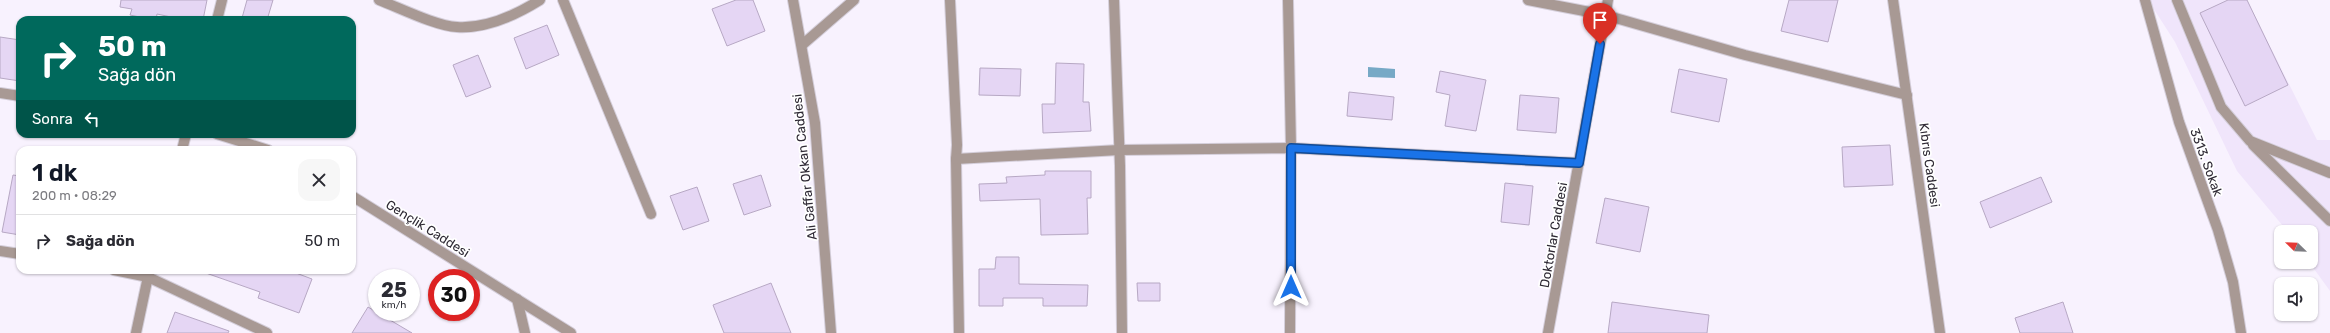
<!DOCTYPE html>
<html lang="tr">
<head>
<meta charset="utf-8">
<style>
  :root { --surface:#fff; --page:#f7f7f7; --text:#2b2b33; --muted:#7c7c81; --line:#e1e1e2; --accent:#111827 }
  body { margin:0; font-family:Rubik,sans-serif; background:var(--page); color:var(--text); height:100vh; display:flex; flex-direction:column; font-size:15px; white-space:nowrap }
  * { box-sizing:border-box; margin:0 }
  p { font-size:13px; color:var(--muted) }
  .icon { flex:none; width:22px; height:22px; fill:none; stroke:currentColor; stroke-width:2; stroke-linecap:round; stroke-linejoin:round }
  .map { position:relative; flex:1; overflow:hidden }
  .drawer { position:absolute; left:16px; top:146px; width:340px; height:128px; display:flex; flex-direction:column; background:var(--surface); border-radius:12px; box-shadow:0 1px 3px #0004 }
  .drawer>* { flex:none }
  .banner { position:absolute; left:16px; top:16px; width:340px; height:122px; border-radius:12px; box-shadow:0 1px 3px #0004; background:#00695c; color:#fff; overflow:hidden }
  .needle { width:26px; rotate:293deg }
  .controls { position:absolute; left:2274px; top:225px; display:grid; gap:8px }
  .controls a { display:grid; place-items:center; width:44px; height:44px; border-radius:8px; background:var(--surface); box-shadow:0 1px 3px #0004; font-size:20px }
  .speed { position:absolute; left:368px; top:269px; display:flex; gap:8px; font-size:20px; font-weight:700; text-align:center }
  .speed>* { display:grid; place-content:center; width:52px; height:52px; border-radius:50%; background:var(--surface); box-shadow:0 1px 3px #0004; line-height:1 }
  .speed small { font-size:10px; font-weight:400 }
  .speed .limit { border:6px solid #d22; background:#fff; color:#111 }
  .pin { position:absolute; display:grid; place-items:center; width:34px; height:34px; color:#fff; margin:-41px -17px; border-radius:50% 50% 50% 0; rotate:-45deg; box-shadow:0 0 4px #0007 }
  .pin .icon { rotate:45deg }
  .me { position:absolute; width:44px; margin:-22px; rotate:0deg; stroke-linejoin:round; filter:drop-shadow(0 0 3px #0008) }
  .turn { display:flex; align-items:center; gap:14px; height:84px; padding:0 16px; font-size:18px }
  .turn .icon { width:52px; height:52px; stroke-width:2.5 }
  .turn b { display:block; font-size:28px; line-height:34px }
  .then { display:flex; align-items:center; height:38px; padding:0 16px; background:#0003; gap:8px; font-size:15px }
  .round { display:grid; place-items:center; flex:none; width:42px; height:42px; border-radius:12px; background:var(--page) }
  .summary { display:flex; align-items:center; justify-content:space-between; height:68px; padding:0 16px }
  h1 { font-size:24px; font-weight:600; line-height:30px; color:var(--accent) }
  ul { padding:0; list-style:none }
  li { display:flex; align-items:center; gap:12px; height:52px; padding:0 16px; border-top:1px solid var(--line) }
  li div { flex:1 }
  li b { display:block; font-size:15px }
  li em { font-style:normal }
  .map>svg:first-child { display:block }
</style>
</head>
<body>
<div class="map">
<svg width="2330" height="333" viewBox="0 0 2330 333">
  <rect width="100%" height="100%" fill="#f8f2fe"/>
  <path fill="#f0e5fb" d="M2148,0h99l70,140h13v151l-21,-29 2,-30h-23l-51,-61 -62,-129z"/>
  <path fill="#77a9c6" d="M1368,67l27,2v9l-27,-1z"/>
  <g fill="#e5d6f4" stroke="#b7a8c4">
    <path d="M121,0h86l-4,20h-18l-28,-6 -1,6h-2l-24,-5 2,-6 -12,-2z"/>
    <path d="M247,0h26l-6,20 -25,-2z"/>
    <path d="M736,0h17l12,31 -38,15 -15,-37z"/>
    <path d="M1789,0h49l-10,42 -47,-11z"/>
    <path d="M2228,0h19l41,85 -43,21 -45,-93z"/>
    <path d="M547,25l12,30 -33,14 -12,-31z"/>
    <path d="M0,37l20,3v41l-20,-3z"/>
    <path d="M478,55l13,32 -25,10 -13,-32z"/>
    <path d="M1056,63l28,1 -1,38h6l2,29 -48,2 -1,-29h13z"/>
    <path d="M980,68l41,1 -1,27 -41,-1z"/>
    <path d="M1679,69l48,10 -8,43 -48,-10z"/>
    <path d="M1440,71l46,9 -10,51 -31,-5 5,-31 -14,-3z"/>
    <path d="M1349,92l45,5 -2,23 -45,-4z"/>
    <path d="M1520,95l39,3 -3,35 -39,-3z"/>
    <path d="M1890,145l3,40 -49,2 -2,-40z"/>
    <path d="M1045,171h46v27h-4l1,36 -47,1 -1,-36 -60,2 -1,-17 28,-1 -1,-6 39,-2z"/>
    <path d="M13,175l7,1v59l-18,-3z"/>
    <path d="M761,175l10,31 -27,9 -11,-31z"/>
    <path d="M2041,177l11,25 -62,26 -10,-26z"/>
    <path d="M1505,183l28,3 -4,39 -28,-3z"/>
    <path d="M697,187l12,34 -26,9 -13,-34z"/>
    <path d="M1605,198l44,9 -9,45 -44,-9z"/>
    <path d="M996,257h23v27l69,1 -1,21h-44v-8h-40v8h-24v-37h16z"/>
    <path d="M203,270h85l24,9 -13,34 -41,-15 2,-6 -57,-20z"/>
    <path d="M771,283l20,50h-67l-11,-28z"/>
    <path d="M1137,283h23v18h-22z"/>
    <path d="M1612,302l97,13 -2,18h-99z"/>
    <path d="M2063,302l10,31h-53l-5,-15z"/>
    <path d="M368,307l44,26h-60z"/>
    <path d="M175,312l54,19 -1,2h-61z"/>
  </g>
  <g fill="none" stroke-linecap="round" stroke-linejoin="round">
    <defs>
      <g id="minor">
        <path d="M379,0c21,8 57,26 78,27 30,2 59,-12 83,-27"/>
        <path d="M563,0l88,214"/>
        <path d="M793,0l22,123 16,210"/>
        <path d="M950,0l7,145 -1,14 3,174"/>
        <path d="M1114,0l6,166 2,167"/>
        <path d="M1288,0l3,148 -1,185"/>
        <path d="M1528,0l77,15 140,40 162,40"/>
        <path d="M1893,0l47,333"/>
        <path d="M2145,0l34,122 39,108 15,52 8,51"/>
        <path d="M2177,0l44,107 29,34 80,32"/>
        <path d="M217,20l5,-20"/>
        <path d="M802,45l52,-45"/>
        <path d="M0,93l20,3"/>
        <path d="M217,134l51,16"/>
        <path d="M2253,145l77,76"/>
        <path d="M182,150l4,-16"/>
        <path d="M956,159l163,-9 172,-2 288,15"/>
        <path d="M352,196l219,137"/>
        <path d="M0,251l20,3"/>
        <path d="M114,270l34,7 119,56"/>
        <path d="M517,299l8,34"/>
        <path d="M136,333l13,-61"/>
        <path d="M1548,333l60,-333"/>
      </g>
    </defs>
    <use href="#minor" stroke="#d4ceda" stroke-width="12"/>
    <use href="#minor" stroke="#a89994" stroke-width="10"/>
  </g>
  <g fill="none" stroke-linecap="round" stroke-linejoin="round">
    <defs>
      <path id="route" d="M1291,287v-139l288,15 21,-119"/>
    </defs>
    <use href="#route" stroke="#114b97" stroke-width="10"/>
    <use href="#route" stroke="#1a73e8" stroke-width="7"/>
  </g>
  <g text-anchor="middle" stroke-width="3.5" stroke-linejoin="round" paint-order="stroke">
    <g font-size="13" fill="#2e2934" stroke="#fff">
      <text transform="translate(2207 162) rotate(70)" y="5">3313. Sokak</text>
      <text transform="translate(1930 165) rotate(82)" y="5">Kıbrıs Caddesi</text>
      <text transform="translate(804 167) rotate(-96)" y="5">Ali Gaffar Okkan Caddesi</text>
      <text transform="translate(428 228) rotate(32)" y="5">Gençlik Caddesi</text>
      <text transform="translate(1553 235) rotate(-80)" y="5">Doktorlar Caddesi</text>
    </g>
  </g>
</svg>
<div class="controls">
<a><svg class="needle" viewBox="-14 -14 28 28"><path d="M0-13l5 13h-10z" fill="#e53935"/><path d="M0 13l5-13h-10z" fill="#7c7c81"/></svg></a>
<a><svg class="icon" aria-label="sound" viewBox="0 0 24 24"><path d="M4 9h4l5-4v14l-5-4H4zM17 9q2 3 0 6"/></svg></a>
</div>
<div class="speed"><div>25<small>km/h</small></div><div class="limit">30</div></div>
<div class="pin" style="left:1600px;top:44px;background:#d93025"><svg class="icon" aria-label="arrive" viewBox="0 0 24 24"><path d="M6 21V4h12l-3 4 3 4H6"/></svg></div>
<svg class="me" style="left:1291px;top:287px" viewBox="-20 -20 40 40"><path d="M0-17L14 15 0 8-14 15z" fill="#1a73e8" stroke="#fff" stroke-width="4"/></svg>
<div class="banner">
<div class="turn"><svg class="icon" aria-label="right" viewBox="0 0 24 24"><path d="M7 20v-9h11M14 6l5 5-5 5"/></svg><div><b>50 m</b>Sağa dön</div></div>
<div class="then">Sonra<svg class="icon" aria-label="left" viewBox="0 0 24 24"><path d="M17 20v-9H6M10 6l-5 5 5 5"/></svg></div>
</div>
<section class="drawer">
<div class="summary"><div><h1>1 dk</h1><p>200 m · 08:29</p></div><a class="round"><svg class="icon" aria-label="close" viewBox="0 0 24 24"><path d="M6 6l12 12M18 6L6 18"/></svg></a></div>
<ul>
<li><svg class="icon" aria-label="right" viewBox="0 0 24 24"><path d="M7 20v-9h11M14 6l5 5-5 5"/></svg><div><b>Sağa dön</b></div><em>50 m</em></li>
</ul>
</section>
</div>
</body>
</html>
